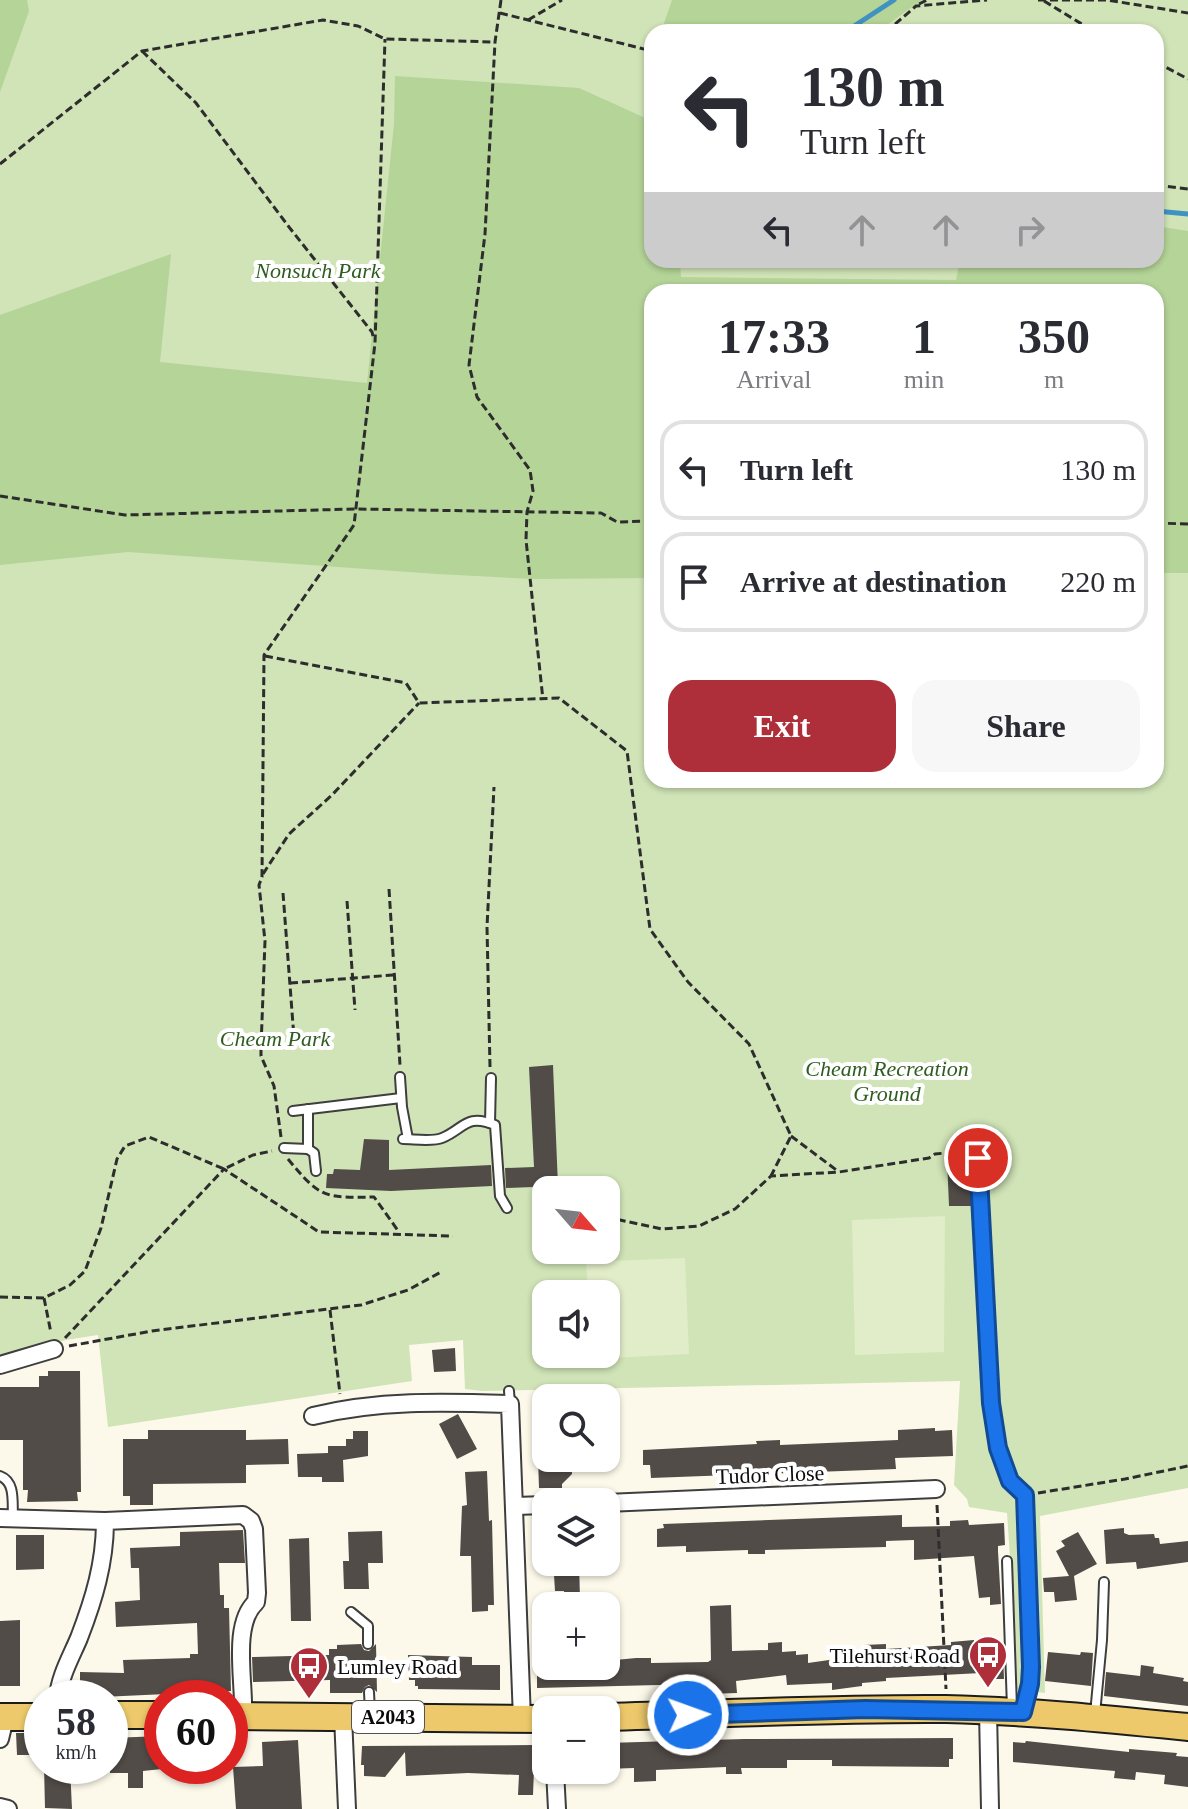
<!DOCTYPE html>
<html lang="en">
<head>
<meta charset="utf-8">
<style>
  :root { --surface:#fff; --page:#f7f7f7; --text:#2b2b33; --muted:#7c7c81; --line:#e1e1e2; --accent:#ae2f39 }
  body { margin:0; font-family:Georgia,serif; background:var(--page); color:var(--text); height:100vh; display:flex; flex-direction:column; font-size:30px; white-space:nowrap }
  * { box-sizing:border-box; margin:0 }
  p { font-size:26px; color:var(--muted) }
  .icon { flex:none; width:44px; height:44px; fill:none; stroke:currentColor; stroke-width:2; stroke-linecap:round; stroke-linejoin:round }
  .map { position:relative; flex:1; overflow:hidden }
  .side { position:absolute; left:644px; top:284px; width:520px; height:504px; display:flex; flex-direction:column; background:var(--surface); border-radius:24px; box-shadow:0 2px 6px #0004 }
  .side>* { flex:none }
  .hud { position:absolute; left:644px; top:24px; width:520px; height:244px; border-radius:24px; box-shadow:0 2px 6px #0004; background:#fff; color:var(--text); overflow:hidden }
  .needle { width:52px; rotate:118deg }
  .fabs { position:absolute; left:532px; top:1176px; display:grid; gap:16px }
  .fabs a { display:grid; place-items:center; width:88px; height:88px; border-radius:16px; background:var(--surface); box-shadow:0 2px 6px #0004; font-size:40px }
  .speed { position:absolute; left:24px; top:1680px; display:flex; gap:16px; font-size:40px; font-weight:700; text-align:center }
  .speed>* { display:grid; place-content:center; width:104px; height:104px; border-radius:50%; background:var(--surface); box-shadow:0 2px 6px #0004; line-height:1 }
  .speed small { font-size:20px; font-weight:400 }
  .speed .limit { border:12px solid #d22; background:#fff; color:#111 }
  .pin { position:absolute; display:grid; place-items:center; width:68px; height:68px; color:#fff; margin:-34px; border:4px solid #fff; border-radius:50%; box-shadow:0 2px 8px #0007 }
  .me { position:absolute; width:88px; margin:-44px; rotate:88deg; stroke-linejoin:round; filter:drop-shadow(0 0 6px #0008) }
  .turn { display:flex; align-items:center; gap:28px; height:168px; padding:0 24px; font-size:36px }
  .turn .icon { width:104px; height:104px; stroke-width:2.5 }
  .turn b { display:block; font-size:56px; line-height:68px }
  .lanes { display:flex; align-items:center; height:76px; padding:0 24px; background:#0003; justify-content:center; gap:40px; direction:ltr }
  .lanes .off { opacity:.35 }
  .eta { display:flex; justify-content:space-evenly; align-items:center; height:136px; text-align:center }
  .eta b { font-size:48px; font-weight:700; line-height:56px }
  .action { display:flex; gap:16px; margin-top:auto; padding:16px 24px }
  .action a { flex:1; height:92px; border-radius:24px; background:var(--accent); color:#fff; font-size:32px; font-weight:700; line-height:92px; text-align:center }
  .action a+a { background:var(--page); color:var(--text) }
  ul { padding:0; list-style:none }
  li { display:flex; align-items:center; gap:24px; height:100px; margin:0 16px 12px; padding:0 8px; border:4px solid var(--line); border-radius:24px }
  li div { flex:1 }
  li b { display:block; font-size:30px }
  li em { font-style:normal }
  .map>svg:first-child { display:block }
</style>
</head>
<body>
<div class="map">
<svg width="1188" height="1809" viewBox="0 0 1188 1809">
  <rect width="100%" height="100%" fill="#fdf9ea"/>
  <path fill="#d0e4b7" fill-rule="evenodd" d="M0,0h1188v1488l-148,28 5,177 -31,-4 -1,-87 -6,-89 -38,-6 -2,-8 -13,-14 6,-104 -478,10 -17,-2 -2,-49 -54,5 3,36 -304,46 -10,-92 -32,5 -66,20zM652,32h504v228h-504zM652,292h504v488h-504zM546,1190h60v60h-60zM546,1294h60v60h-60z"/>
  <g fill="#b5d498">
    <path d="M0,0h27l2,11 -29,81z"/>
    <path d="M672,0h250l-45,32h-216z"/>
    <path d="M395,76l184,12 73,33v139h28l1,17 275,3 4,-20h196v-34l32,5v342h-32v-281h-504v286l-118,1 -97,-5 -309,-22 -128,13v-250l171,-61 -11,108 207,21 27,-259z"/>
  </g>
  <g fill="#e1ecc8">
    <path d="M945,1216l-1,136 -89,3 -3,-135z"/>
    <path d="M685,1258l4,96 -97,5v-5h14v-60h-18l-2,-32z"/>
  </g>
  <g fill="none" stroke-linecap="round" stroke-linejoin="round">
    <g stroke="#4092c1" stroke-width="5">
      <path d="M845,32l49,-32"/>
      <path d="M1156,211l32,3"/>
    </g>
  </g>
  <g fill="#524c48">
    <path d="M553,1065l5,121 -52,2 -1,-20 29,-1 -5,-100z"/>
    <path d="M364,1139l25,1v30l102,-5 1,21 -101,5 -65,-3 1,-14h6l1,-5 26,1z"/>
    <path d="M971,1158l2,48h-24l-2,-47z"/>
    <path d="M455,1348l1,23 -22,1 -2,-22z"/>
    <path d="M48,1371h32l1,121h-4l1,9 -51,1 1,-12h-5v-50h-23v-53h39v-11h9z"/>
    <path d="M458,1414l19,35 -20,10 -18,-35z"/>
    <path d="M935,1428v3l17,-1 1,26 -58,2 1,11 -245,9 -1,-13h-7v-15l114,-6 -1,-3 24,-1v5l118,-5v-10z"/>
    <path d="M148,1430h98v10l42,-1 1,25 -43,1v18l-93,1v21h-23v-9h-7v-57h25z"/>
    <path d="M353,1431h15v25l-25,4 1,22h-22v-5h-24l-1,-23 31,-1v-7h18v-7h7z"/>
    <path d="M538,1458h34v16l-10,10v4h-23z"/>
    <path d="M487,1471l2,50 3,-1 2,85h-6v6l-16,1 -1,-56h-11l2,-50 5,-1 -2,-33z"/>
    <path d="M902,1515v12l48,-1v-5l18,-1 1,5 35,-2 1,22 -7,1v5l3,53 -11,1v-8l-11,1 -5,-42 -60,4v-20l-28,1v6l-121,3v4h-17v-4l-62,2v-6l-29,1v-18l7,-1 -1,-4z"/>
    <path d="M1124,1528v5l5,2 25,-1 1,4h4l1,6 28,-3v21l-51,7 -1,-7 -30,2 -2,-34z"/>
    <path d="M243,1530l2,33h-26l1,32h4v13h5l2,83 -151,7v-26l44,1 -1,-13 67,-2v-4h8l-1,-31 -81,4 -1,-25 25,-2 -1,-32h-8l-1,-20 50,-2v-14z"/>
    <path d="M382,1531l1,32h-15l1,26h-25l-1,-28h6l-1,-29z"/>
    <path d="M1078,1532l19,32 -23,12 3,24 -22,2 -1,-10h-10l-1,-14 26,-2 -13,-25 9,-5 -4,-5z"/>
    <path d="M16,1535h28v34l-28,1z"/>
    <path d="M309,1538l2,83h-20l-2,-82z"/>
    <path d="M563,1562h16l1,37 -16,1v-9h-9l-1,-16h10z"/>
    <path d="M731,1605l1,46 36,-1v-7l14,-1v10l14,-1v4l12,-1v9l56,-8v-10l22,-1v5l65,-4v-3l23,-2 1,13h28l1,26h-23v-6l-95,5v3l-24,2v3l-30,4v-7l-45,2 -1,-10 -50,6 1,12 -29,1h-9v-10l-162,4v-21l69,-1 9,-2v-4l21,-2h15v5l57,-1 3,-2 -1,-54z"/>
    <path d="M20,1620v66h-20v-65z"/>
    <path d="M361,1644l3,6 5,1 7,-7 1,48 -8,-7 -4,2 -3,6h-32v-13l-77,2 -1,-25 77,-2v-6h8v-4z"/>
    <path d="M1048,1652l32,3 1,-3 12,1 -2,33 -46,-5z"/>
    <path d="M408,1655l64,2v8h28v25l-82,-1v-3h-3v-6h-6z"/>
    <path d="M1141,1665l13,2 -1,6 31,5 -1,3 5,1v24l-84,-10 2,-24 34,4z"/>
    <path d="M16,1733h26v22h-25z"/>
    <path d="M162,1736v33l-19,2v17h-15v-15h-18v-35z"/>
    <path d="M953,1738v21h-4v8l-117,-1v-6h-45v8h-46l1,6h-16v-7l-70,3v11l-22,1v-14l-28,1v-26l138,-4z"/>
    <path d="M298,1740l4,69h-66l-3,-42 30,-1 -1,-24z"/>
    <path d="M1026,1741l103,11v-3l48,4 -1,3 12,1v30l-24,-3 1,-9 -29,-3 -1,8 -21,-2 1,-7 -102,-9v-20l12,1z"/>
    <path d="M535,1745l-2,50h-15l1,-20 -51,-2 -62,3 -1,-24 -20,25 -21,-1v-11h-3l1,-19z"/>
    <path d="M44,1766h26l2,43 -27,-1z"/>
  </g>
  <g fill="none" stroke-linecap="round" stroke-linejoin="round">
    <defs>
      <g id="lane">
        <path d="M400,1077l2,30 6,32"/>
        <path d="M308,1109v40"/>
        <path d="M293,1111l108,-13"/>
        <path d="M490,1123l1,-45"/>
        <path d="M403,1139c11,0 29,3 39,-1 22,-9 24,-25 53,-13l5,71 7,12"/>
        <path d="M284,1148l24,1 6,4 2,18"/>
        <path d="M978,1158l10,222 10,68 12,33 15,14 6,172 -7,40"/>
        <path d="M509,1391l1,13"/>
        <path d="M0,1476c16,6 12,27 13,42"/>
        <path d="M1007,1561l5,147"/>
        <path d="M351,1612l17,14v18"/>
        <path d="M369,1692l1,20"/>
        <path d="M1095,1714l7,-74 2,-58"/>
      </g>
      <g id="street">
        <path d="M0,1365l54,-16"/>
        <path d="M313,1416c65,-16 130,-14 197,-12l12,315"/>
        <path d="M606,1503l330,-14"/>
        <path d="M515,1506l31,-1"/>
        <path d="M0,1518l105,3"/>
        <path d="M58,1698c1,-20 13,-41 21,-60 15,-39 26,-75 26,-117l138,-6 8,6 3,8 3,64 -1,9c-25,23 -11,81 -13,114"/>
        <path d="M988,1711l2,98"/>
        <path d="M343,1716l4,93"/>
        <path d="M0,1739l5,-21"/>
        <path d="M555,1770l2,39"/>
        <path d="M0,1807l8,2"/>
      </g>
      <g id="primary">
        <path d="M110,1715h52"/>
        <path d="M230,1716l316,3"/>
        <path d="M0,1717h42"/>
        <path d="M606,1717c113,-3 227,-9 340,-8 81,2 161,10 242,18"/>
      </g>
    </defs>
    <use href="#lane" stroke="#3e3e3e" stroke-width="12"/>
    <use href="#street" stroke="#3e3e3e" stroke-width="20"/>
    <use href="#primary" stroke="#1c1c1c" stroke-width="30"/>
    <g stroke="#2d2d2d" stroke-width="3" stroke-dasharray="8 4" stroke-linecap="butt">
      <path d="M501,0l-6,42 -10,192 -16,131 8,32 53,73 3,21 -6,21 -1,28 17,160"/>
      <path d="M1038,0h69l81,13"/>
      <path d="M1044,1l51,31"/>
      <path d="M919,4l8,-4"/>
      <path d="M500,13l152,38"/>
      <path d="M528,20l34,-20"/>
      <path d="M886,32l30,-26 71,-6"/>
      <path d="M142,51l54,52 93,124 83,105 2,8"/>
      <path d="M1156,62l32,17"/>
      <path d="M0,164l142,-113 181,-31 35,6 27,13 109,3"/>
      <path d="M1156,185l32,4"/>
      <path d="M0,496l125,19 231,-6 245,4 16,9 35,-1"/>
      <path d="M1156,523l32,1"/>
      <path d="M265,656l141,27 13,20 140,-5 68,53 23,178 38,53 61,62 42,92 -20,40"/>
      <path d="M263,874l26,-40 43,-39 87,-92"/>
      <path d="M389,889l11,176"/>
      <path d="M283,893l11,145"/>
      <path d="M347,901l8,109"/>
      <path d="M290,983l103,-8"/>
      <path d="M490,1067l-3,-140 7,-140"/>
      <path d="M791,1136l48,36"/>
      <path d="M281,1137l-7,-51 -13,-30v-9l4,-106 -6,-56 3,-8 2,-222 90,-130 21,-182 10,-304"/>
      <path d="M288,1159c32,39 36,39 86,38l25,35"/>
      <path d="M606,1217l56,12 37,-3 36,-17 36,-33 68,-4 90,-14 6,-4 31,-3"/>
      <path d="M0,1297l44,1 26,-13 15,-14 16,-43 16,-69 8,-13 24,-9 75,32 29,-14 19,-4"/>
      <path d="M44,1298l7,35"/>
      <path d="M330,1310l10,84"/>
      <path d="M65,1338l159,-169 95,63 134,4"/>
      <path d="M69,1346l83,-15 209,-26 47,-15 33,-18"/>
      <path d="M1038,1493l87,-14 63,-13"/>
      <path d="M937,1505l9,184"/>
    </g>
    <use href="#lane" stroke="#fff" stroke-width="8"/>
    <use href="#street" stroke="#fff" stroke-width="16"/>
    <use href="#primary" stroke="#edc96b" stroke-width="26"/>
  </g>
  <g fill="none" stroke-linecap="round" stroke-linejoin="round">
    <defs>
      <path id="route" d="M688,1715l177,-6 158,3 7,-28 1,-17 -6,-172 -15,-14 -12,-33 -7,-45 -13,-245"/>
    </defs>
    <use href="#route" stroke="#114b97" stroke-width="20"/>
    <use href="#route" stroke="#1a73e8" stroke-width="14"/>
  </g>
  <defs>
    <symbol id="bus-pin" viewBox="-11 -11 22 30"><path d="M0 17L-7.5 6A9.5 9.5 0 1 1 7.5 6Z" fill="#ae2f39" stroke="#fff"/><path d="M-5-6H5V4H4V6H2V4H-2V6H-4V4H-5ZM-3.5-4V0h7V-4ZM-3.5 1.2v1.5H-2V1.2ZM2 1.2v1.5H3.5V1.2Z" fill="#fff"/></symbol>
  </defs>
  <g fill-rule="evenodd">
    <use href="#bus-pin" x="966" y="1633" width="44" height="60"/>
    <use href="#bus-pin" x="287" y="1644" width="44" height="60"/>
  </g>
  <g text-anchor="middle" stroke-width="8" stroke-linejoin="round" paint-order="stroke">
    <rect fill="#fff" stroke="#545454" stroke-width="2" x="352" y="1701" width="72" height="32" rx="6"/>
    <g font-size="20" font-weight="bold" fill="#0b0b0b">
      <text x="388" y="1724">A2043</text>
    </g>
    <g font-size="22" font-style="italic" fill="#2f5c21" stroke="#fff">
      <text x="318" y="278">Nonsuch Park</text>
      <text x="275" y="1046">Cheam Park</text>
      <text x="887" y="1076">Cheam Recreation<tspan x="887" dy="25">Ground</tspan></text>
    </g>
    <g font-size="22" fill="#0b0b0b" stroke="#fff">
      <text transform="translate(770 1474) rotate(-2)" y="8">Tudor Close</text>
    </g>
    <g font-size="22" fill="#0b0b0b" stroke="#fff" text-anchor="end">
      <text x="960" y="1663">Tilehurst Road</text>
      <text x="337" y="1674" text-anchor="start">Lumley Road</text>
    </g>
  </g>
</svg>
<div class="fabs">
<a><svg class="needle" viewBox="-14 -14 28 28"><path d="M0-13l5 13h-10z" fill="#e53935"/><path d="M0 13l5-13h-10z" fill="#7c7c81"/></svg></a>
<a><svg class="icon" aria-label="sound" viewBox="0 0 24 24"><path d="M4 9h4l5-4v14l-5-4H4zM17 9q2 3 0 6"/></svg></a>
<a><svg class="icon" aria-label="search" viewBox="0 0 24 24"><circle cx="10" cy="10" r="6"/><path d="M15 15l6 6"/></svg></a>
<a><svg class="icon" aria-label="layers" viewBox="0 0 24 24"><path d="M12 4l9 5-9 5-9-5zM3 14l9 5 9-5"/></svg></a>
<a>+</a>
<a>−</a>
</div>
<div class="speed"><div>58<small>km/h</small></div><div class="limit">60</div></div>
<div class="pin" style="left:978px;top:1158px;background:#d93025"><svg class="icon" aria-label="arrive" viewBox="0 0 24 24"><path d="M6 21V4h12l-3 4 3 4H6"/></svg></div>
<svg class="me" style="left:688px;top:1715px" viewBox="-20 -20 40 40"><circle r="17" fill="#1a73e8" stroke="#fff" stroke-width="3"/><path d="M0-11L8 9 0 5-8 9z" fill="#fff"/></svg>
<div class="hud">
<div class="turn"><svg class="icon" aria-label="left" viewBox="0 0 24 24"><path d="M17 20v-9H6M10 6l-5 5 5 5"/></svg><div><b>130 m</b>Turn left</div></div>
<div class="lanes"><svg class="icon" aria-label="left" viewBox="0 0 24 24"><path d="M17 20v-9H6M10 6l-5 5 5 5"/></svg><svg class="icon off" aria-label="ahead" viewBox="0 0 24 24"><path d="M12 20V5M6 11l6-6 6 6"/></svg><svg class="icon off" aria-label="ahead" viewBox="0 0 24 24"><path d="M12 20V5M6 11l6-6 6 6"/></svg><svg class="icon off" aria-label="right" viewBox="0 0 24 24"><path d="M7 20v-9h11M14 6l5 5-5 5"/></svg></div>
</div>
<section class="side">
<div class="eta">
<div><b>17:33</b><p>Arrival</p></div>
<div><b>1</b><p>min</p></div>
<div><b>350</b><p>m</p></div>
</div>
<ul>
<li><svg class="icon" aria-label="left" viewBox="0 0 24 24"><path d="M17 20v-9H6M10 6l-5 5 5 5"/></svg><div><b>Turn left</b></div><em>130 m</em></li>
<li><svg class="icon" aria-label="arrive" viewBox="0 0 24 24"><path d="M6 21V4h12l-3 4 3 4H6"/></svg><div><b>Arrive at destination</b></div><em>220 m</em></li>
</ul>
<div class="action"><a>Exit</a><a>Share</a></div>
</section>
</div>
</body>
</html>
